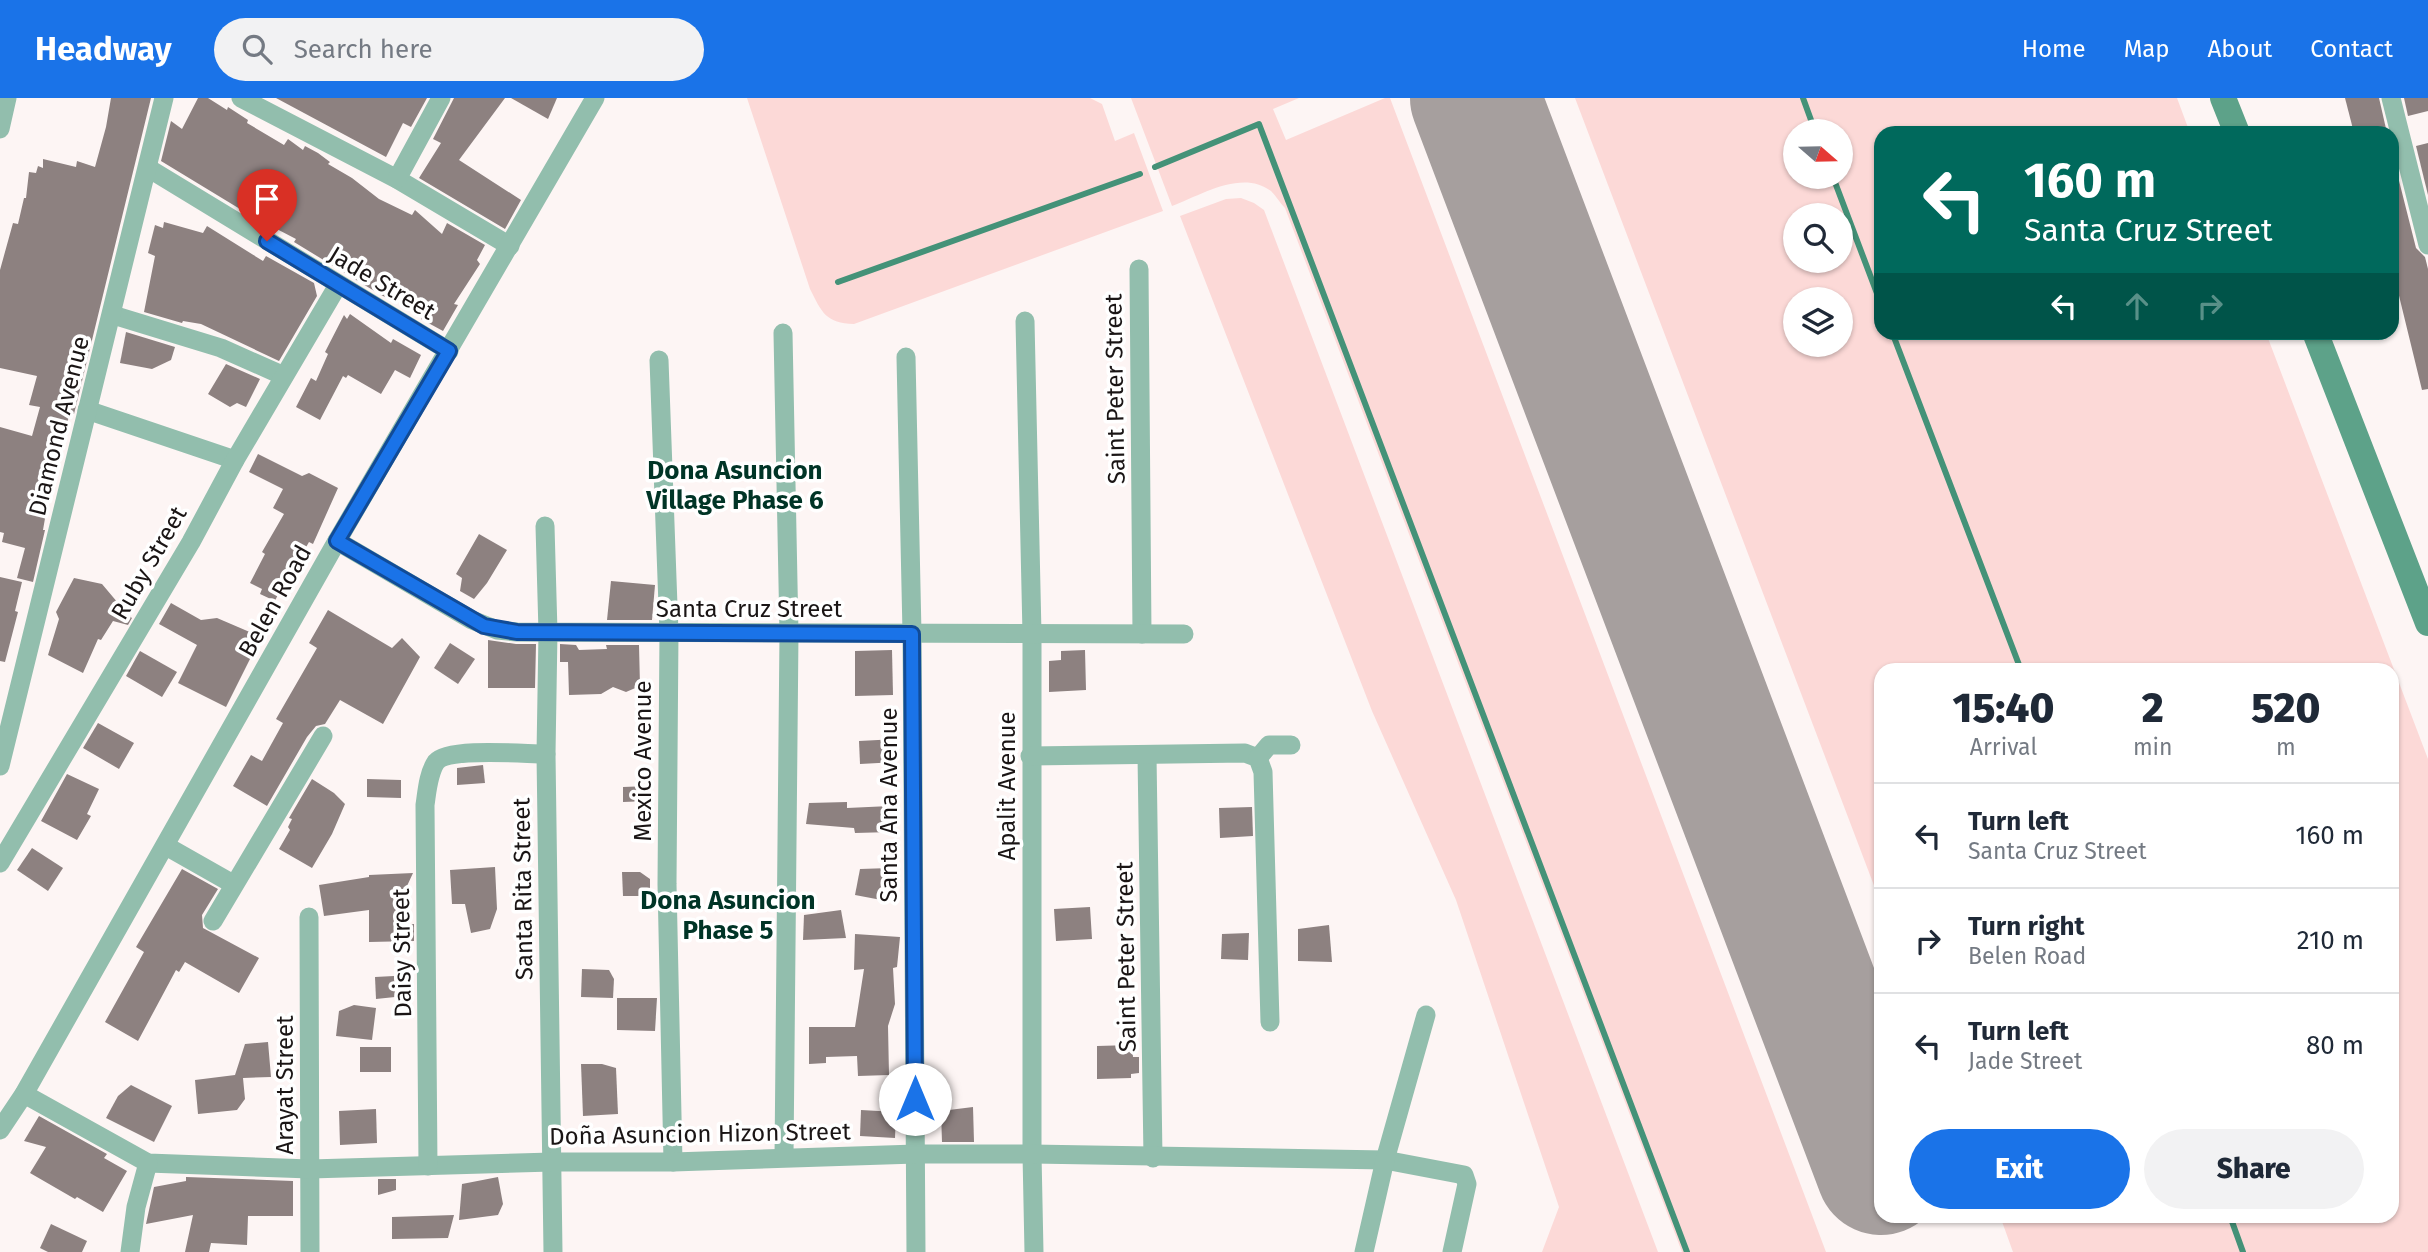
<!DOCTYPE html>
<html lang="en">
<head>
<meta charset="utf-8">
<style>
  :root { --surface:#fff; --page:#f2f2f3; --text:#1f2937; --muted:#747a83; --line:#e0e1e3; --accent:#1a73e8 }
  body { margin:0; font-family:"Fira Sans",sans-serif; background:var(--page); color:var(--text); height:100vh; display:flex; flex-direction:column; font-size:26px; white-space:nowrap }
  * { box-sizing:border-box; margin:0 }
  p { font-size:23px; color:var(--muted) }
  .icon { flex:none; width:38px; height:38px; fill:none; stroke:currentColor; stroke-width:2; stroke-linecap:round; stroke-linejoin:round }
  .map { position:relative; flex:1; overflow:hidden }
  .sheet { position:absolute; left:1874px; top:565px; width:525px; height:560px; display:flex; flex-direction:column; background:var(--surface); border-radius:21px; box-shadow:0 2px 5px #0004 }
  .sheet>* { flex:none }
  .top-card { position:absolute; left:1874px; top:28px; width:525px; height:214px; border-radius:21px; box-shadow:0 2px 5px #0004; background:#00695c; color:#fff; overflow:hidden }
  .needle { width:46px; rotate:110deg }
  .buttons { position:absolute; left:1783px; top:21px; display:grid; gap:14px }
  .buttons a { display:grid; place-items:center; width:70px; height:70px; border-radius:50%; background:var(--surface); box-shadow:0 2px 5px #0004; font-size:35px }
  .pin { position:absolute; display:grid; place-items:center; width:60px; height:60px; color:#fff; margin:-72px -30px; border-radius:50% 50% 50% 0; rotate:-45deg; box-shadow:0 0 7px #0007 }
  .pin .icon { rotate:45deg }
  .me { position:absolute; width:77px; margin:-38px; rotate:0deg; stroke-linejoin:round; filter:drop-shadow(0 0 5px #0008) }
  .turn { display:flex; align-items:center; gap:24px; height:147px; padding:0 35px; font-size:32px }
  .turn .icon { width:91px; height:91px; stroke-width:2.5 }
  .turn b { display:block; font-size:49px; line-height:60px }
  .lanes { display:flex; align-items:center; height:66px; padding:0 35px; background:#0003; justify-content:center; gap:35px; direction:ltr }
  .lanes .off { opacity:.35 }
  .eta { display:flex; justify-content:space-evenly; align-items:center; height:119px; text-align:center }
  .eta b { font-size:42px; font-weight:800; line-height:49px }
  .button { display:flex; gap:14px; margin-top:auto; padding:14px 35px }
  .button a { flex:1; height:80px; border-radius:42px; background:var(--accent); color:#fff; font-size:28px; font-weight:800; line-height:80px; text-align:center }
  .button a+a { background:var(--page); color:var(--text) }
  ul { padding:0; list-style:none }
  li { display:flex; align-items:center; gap:21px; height:105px; padding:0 35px; border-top:2px solid var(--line) }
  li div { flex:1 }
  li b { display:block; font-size:26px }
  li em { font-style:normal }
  header { display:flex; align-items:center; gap:42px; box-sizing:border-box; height:98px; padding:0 35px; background:var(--accent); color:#fff }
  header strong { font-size:33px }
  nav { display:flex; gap:38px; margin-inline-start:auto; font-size:24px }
  .search { width:490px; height:63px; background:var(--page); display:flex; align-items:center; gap:18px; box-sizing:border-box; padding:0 24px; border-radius:38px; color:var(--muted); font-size:26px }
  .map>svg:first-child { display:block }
</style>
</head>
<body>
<header>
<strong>Headway</strong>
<div class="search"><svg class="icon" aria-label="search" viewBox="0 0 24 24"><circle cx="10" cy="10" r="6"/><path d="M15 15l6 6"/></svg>Search here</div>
<nav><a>Home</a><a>Map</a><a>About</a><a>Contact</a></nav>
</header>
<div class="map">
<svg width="2428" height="1154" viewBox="0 0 2428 1154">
  <rect width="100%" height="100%" fill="#fdf5f4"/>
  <g fill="#fcd9d7" fill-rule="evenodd">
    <path d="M747,0h343l12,6 13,37 19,-8 29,78 -309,113c-28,-1 -32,-11 -44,-35z"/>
    <path d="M1131,0h168l-26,11 13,31 99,-42h5l436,1154h-144l-397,-1044c-5,-5 -9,-12 -14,-17 -29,-22 -70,4 -99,15z"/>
    <path d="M1575,0h602l13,35h-309v199l385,1 162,426v493h-415l-13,-36h392v-546h-511v234zM1796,33h45v46h-45zM1841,117v46h-45v-46zM1796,201h45v46h-45z"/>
    <path d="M1241,100l13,5 10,7 394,1042h-116l17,-45 -103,-307 -84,-189 -192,-495 46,-17z"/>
  </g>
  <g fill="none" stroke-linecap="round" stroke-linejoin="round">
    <g stroke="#449278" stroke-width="6">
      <path d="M1803,0l12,33"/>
      <path d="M1155,69l104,-43 428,1128"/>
      <path d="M1833,79l48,127"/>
      <path d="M838,184l302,-108"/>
      <path d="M1892,234l129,338"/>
      <path d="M2230,1118l13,36"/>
    </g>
    <path stroke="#a69f9e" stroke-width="130" d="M1475,0l406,1072"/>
  </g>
  <g fill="#8d8180">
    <path d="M111,0h40l-77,316 -4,-1 -17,59 -10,58h2l-12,52 -16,-4 8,-30 -23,-6 2,-9 -4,-1v-105l32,9 8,-29 -11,-2 8,-29 -37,-8v-98l13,-47 5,1 6,-26h2l3,-26 7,1 2,-7 5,2v-9l33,8 1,-6 18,6 11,-40z"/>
    <path d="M198,0h10l19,12 1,-3 20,13 -1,3 37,22 4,-6 15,11 2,-4 13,7 12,9 -2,2 24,14 27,21 33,16 3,-5 27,24 5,-11 38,22 -8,15 3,4 -26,40 4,1 -15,26 -22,-12 3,-7 -30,-15 -2,4 -16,-9 -82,-50 2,-3 -25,-13 2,-3 -33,-14 -79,-48 10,-40 11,8z"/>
    <path d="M276,0h151l-16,29 -8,-4 -17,34z"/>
    <path d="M454,0h51l-46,62 62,40 -16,29 -86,-51 22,-35 -8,-4z"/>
    <path d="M511,0h46l-9,21z"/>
    <path d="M2345,0h34l8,35h-33z"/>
    <path d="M2404,0h24v13l-20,5z"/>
    <path d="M2428,45v52l-12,-49z"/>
    <path d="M2392,55l24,95 9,9 3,12v120l-6,1 -30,-123z"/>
    <path d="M164,124l39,11 4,-7 56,35 3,-5 48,27 3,13 -38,65 -78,-37 -18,-3 -1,2 -38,-11 11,-56 -7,-3 7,-28 8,3z"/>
    <path d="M350,216l41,29 2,-4 28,16 -11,23 -15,-8 -14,24 -33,-19 -2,3 -3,-2 -23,44 -24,-13 15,-29 5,3 12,-27 -3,-2 19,-37 3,4z"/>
    <path d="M126,234l49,15 -4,13 -19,9 -32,-6z"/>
    <path d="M226,266l34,15 -14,28 -9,-4 -7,4 -22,-13z"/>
    <path d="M258,356l44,22 7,-3 29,15 -25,56 -4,-2 -16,28 -3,-2 -15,33 -15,-7 2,-5 -12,-6 15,-29 -3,-2 22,-38 -11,-6 10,-19 -34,-17z"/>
    <path d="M479,436l28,16 -20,33 -13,16 -14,-8 2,-13 -6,-4z"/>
    <path d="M0,479l22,5 -7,29 3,1 -13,50 -5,-1z"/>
    <path d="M74,480l28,6 16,19 -1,4 15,11 -4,7 -15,-4 -12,19 -3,-1 -15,34 -35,-18 11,-36 -3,-7z"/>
    <path d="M611,483l44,4 -3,35h-45z"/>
    <path d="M171,505l30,17 16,-2 35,15 -6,15 9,1 -29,58 -48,-24 19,-38 -38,-21z"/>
    <path d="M328,512l64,38 10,-10 18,19 -37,67 -43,-24 -15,24 -9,2 -9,11 -40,69 -34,-20 18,-31 11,6 21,-38 -7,-4 41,-71 -8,-5z"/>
    <path d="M488,542l28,4h20l-1,44h-47z"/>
    <path d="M450,545l25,16 -17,25 -24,-16z"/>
    <path d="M560,546l16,1 3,5 28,-1 -1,-4h33l1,41 -14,6 -13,-5 -12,7 -32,1 -1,-33h-8z"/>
    <path d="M892,552l1,45 -38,1v-45z"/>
    <path d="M1085,552l1,40 -37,2v-31l12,-1v-9z"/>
    <path d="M140,553l37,21 -15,25 -36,-21z"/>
    <path d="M98,625l36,20 -15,26 -36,-21z"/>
    <path d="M897,641v23l-37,2 -1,-23z"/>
    <path d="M483,667l2,18 -28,2v-17z"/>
    <path d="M67,676l32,15 -12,25 4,2 -14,24 -36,-19z"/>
    <path d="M312,681l22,14 11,11 -13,30 -20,34 -33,-19 11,-19 -2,-3 4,-8 -3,-1z"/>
    <path d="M367,681l34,1v18l-34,-1z"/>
    <path d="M649,688v15l-26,1v-15z"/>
    <path d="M847,704v6l43,-2 1,26 -36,1 -1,-5 -48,-4 3,-21z"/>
    <path d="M1252,709l1,29 -33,2 -1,-30z"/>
    <path d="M32,750l31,20 -15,23 -31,-21z"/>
    <path d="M495,769l2,42 -7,20 -19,4 -6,-29h-13l-2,-34z"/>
    <path d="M890,770l2,34 -37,-7 5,-26z"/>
    <path d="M182,771l36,20 -16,26 1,13 56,30 -20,35 -54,-31 -6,10 -3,-2 -38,71 -33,-19 39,-70 -8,-5z"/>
    <path d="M622,774h18l10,7v17h-27z"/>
    <path d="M413,775l-6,13 2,38h5v17l-45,1v-32l-45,6 -5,-31 50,-8v-2z"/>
    <path d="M1090,809l2,32 -36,2 -2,-32z"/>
    <path d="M841,812l5,28 -43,2 1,-25z"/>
    <path d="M1329,827l3,37 -34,-1v-32z"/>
    <path d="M1249,835l-1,27 -27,-1 1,-25z"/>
    <path d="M855,836l45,3 -3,30 -4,1 2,36 -7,22 1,49 -31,1 -1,-20 -31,1v6l-17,1v-37h46l9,-58 -10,1z"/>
    <path d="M582,871l27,1 5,9 -1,19 -32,-1z"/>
    <path d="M394,878l1,21 -19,2 -1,-22z"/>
    <path d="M617,900h40l-2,33 -38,-1z"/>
    <path d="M354,907l22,3 -4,32 -36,-4 3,-25z"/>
    <path d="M268,944l3,35 -28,1 2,21 -8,11 -39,4 -3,-34 40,-5 10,-31z"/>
    <path d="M1132,947l1,12h6v16l-8,1v4l-34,1v-33z"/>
    <rect x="360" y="949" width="31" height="25"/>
    <path d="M581,966h21l14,4 2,46 -35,2z"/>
    <path d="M131,987l41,21 -18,36 -48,-24 12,-22z"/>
    <path d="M973,1009l1,35h-32l-1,-31z"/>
    <path d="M376,1011l1,34 -37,2 -1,-34z"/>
    <path d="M861,1012l35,2 -1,26 -35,-2z"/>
    <path d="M39,1018l68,38 -3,4 23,13 -24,41 -26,-15 -2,2 -45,-26 16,-26 -22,-6z"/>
    <path d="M186,1079l107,4v35h-45l-1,29 -36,-2 -2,9h-24l8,-37 -47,9 8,-37 32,-6z"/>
    <path d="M498,1079l5,27 -5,11 -39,5 3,-36z"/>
    <path d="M378,1081h18v11l-18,5z"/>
    <path d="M454,1117l-6,23 -56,1v-22z"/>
    <path d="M51,1126l36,17 -5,11h-34l-8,-4z"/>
  </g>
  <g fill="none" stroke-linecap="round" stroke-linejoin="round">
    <g stroke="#92bead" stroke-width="19">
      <path d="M241,0l156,81 113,67"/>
      <path d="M2391,0l37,147"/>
      <path d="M0,31l7,-31"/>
      <path d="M148,70l301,183"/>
      <path d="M397,81l44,-81"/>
      <path d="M1139,171l3,365"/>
      <path d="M113,217l108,33 63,28"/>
      <path d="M1025,223l7,313v520l2,98"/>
      <path d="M783,235l6,300 -5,524"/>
      <path d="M906,259l6,276 4,619"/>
      <path d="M659,262l10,273 -2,251 6,278"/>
      <path d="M87,312l148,50"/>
      <path d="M545,428l3,106 -2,122 7,498"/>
      <path d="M337,443l135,79 25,10 20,2 667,2"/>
      <path d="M1147,657l6,403"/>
      <path d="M1030,658l215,-3 13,5 5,14 7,250"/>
      <path d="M1258,660l11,-13h22"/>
      <path d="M0,668l164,-668"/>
      <path d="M166,748l67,38"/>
      <path d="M0,765l191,-321 44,-82 103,-175"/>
      <path d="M309,819l1,335"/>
      <path d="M213,823l110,-185"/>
      <path d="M24,996l124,69 162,6 242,-7h121l243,-8h116l353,6 79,15 3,9 -15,68"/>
      <path d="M0,1032l24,-36 313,-553 258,-443"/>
      <path d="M428,1068l-3,-361c2,-13 3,-31 11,-43 12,-15 88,-8 110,-8"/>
      <path d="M130,1154l6,-45 12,-44"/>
      <path d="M1364,1154l21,-92 41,-145"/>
    </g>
    <g stroke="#5da289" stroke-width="26">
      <path d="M2223,0l14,35"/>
      <path d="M2315,234l113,291"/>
    </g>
  </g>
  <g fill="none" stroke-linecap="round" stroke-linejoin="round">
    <defs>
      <path id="route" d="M267,143l182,110 -112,190 147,85 33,6 395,2 3,465"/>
    </defs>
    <use href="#route" stroke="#114b97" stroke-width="18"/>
    <use href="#route" stroke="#1a73e8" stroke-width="12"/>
  </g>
  <g text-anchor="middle" stroke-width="7" stroke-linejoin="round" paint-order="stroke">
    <g font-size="24" fill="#1a1515" stroke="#fff">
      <text transform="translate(382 185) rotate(31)" y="8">Jade Street</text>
      <text transform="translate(1115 291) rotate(-91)" y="8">Saint Peter Street</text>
      <text transform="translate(59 328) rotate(-76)" y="8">Diamond Avenue</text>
      <text transform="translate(149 465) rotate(-60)" y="8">Ruby Street</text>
      <text transform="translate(275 503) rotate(-61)" y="8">Belen Road</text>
      <text x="749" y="519">Santa Cruz Street</text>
      <text transform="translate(643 663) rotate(-90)" y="8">Mexico Avenue</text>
      <text transform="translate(1007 688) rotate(-90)" y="8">Apalit Avenue</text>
      <text transform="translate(889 707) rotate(-90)" y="8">Santa Ana Avenue</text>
      <text transform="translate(523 791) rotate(-91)" y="8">Santa Rita Street</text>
      <text transform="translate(402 855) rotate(-91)" y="8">Daisy Street</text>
      <text transform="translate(1126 859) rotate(-91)" y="8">Saint Peter Street</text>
      <text transform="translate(285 987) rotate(-90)" y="8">Arayat Street</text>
      <text transform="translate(700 1036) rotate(-1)" y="8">Doña Asuncion Hizon Street</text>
    </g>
    <g font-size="26" font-weight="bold" fill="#003426" stroke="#fff">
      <text x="735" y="381">Dona Asuncion<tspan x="735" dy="30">Village Phase 6</tspan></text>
      <text x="728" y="811">Dona Asuncion<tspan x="728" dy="30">Phase 5</tspan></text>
    </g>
  </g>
</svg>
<div class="buttons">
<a><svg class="needle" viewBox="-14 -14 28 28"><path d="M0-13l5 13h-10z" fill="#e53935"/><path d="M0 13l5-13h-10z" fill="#747a83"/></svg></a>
<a><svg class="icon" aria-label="search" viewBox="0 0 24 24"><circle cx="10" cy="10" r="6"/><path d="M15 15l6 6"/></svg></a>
<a><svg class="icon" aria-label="layers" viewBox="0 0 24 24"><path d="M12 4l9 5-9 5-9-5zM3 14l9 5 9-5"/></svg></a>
</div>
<div class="pin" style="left:267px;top:143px;background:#d93025"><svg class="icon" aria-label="arrive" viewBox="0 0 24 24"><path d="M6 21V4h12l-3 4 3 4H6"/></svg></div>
<svg class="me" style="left:915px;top:1001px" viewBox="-20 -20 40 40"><circle r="19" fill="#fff"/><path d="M0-13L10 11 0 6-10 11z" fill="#1a73e8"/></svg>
<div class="top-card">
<div class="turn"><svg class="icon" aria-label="left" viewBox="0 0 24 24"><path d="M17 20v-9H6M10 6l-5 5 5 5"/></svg><div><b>160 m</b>Santa Cruz Street</div></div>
<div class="lanes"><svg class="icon" aria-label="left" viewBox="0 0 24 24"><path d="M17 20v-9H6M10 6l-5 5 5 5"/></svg><svg class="icon off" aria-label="ahead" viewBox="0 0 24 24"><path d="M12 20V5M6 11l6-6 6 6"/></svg><svg class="icon off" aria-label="right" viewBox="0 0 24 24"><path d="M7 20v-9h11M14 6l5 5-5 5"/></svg></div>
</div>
<section class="sheet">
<div class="eta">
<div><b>15:40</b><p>Arrival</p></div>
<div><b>2</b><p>min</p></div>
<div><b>520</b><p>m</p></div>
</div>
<ul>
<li><svg class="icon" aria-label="left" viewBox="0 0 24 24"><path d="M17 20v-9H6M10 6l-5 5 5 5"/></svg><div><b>Turn left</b><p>Santa Cruz Street</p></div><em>160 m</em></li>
<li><svg class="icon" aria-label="right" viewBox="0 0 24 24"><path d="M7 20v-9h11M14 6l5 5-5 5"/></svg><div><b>Turn right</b><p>Belen Road</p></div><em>210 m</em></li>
<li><svg class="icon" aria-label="left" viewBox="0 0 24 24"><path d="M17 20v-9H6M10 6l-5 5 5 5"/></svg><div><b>Turn left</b><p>Jade Street</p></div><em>80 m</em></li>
</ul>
<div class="button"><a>Exit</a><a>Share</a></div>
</section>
</div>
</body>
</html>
